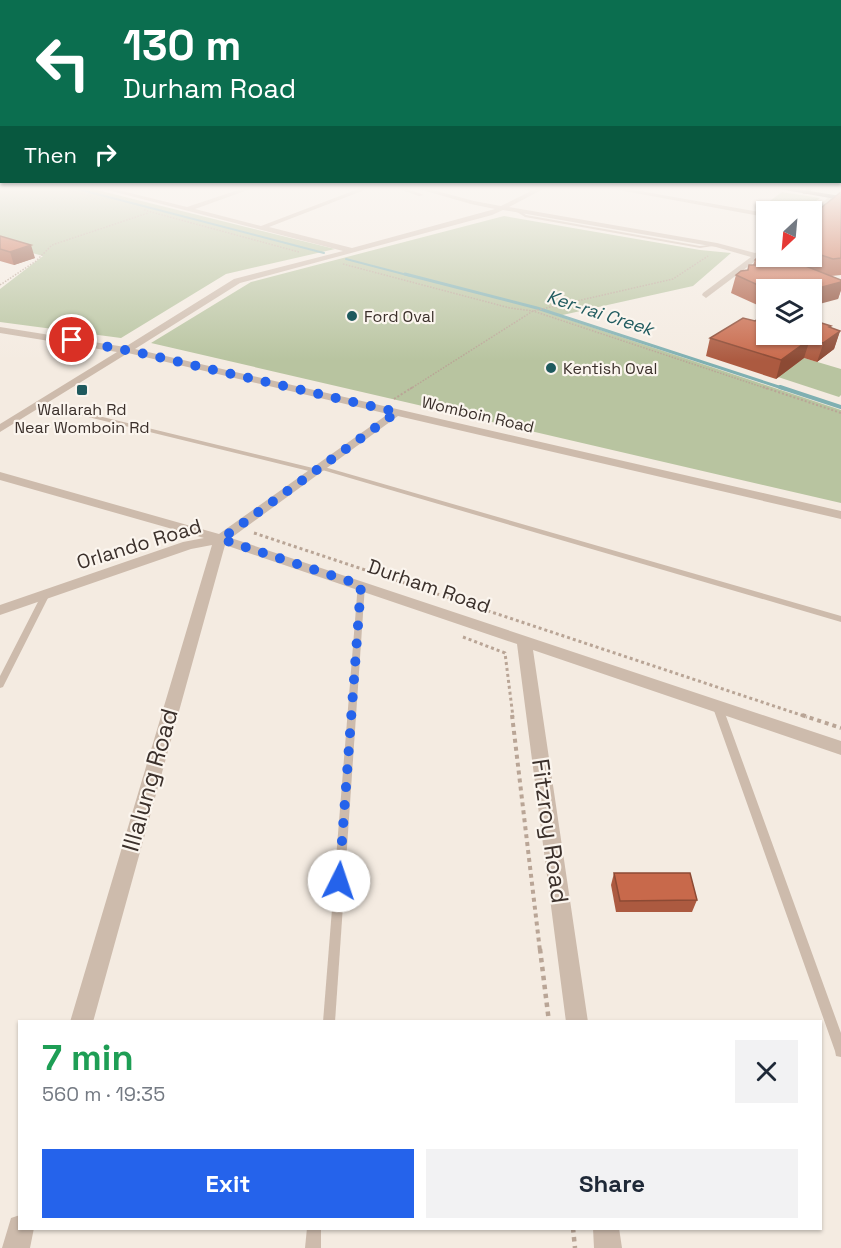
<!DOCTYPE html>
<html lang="en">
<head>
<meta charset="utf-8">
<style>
  :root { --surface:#fff; --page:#f2f2f3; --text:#1f2937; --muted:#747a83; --accent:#2563eb }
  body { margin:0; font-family:"Space Grotesk",sans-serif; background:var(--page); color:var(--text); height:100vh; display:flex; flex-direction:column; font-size:22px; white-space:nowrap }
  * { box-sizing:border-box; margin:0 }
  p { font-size:20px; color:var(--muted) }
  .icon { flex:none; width:33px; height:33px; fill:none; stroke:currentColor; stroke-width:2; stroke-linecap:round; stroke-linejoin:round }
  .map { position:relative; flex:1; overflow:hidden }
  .details { position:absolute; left:18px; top:1020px; width:804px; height:210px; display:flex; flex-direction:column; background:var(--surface); border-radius:0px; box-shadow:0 2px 4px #0004 }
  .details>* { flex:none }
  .top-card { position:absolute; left:0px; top:0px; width:842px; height:183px; box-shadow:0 2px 4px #0004; background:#0b6e4f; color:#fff; overflow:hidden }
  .needle { width:39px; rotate:206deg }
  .controls { position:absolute; left:756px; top:201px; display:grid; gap:12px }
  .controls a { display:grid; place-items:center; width:66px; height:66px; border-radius:0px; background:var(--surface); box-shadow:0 2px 4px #0004; font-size:30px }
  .pin { position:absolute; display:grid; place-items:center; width:51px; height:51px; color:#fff; margin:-26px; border:3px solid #fff; border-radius:50%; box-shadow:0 2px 6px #0007 }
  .me { position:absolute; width:66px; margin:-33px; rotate:4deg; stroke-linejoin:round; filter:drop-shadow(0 0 4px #0008) }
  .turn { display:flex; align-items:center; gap:21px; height:126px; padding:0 24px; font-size:27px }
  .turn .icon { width:78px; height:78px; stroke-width:2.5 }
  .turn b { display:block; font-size:42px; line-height:51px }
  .then { display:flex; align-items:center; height:57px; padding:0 24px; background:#0003; gap:12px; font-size:22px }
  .round { display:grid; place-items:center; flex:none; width:63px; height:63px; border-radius:0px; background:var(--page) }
  .overview { display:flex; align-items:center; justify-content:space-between; height:102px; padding:0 24px }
  h1 { font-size:36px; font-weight:600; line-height:45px; color:#1e9e55 }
  .button { display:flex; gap:12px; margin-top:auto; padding:12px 24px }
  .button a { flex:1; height:69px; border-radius:0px; background:var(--accent); color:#fff; font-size:24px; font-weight:600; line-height:69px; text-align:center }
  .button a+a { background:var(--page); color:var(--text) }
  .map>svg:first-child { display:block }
</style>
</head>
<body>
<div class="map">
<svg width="841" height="1248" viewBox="0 0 841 1248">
  <rect width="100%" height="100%" fill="#f4ebe1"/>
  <g fill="#b8c4a0">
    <path d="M0,186h81l254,63 -109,25 -105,64 -121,-16v-33l43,-33 -43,-12z"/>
    <path d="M782,192l38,6 -17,13h-27l-17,-2z"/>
    <path d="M504,216l196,34 31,3 -38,33 -135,30 283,94v93l-690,-160 100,-61z"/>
    <path d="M804,358l37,11v26l-2,2 -61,-20z"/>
  </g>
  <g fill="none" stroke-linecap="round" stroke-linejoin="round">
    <g stroke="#7fb0b2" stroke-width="2">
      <path d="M66,186l258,67"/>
      <path d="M346,259l65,17"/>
    </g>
    <path stroke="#7fb0b2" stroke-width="3" d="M405,274l132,34 248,81"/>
    <path stroke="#7fb0b2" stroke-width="4" d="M780,387l61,20"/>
    <g stroke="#b9a596" stroke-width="1.5" stroke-dasharray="1.5 1.5" stroke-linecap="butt">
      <path d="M52,186l39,10"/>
      <path d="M149,189l9,-3"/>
      <path d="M144,210l155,42"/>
      <path d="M343,264l167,44 23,3 235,78"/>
      <path d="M0,285l36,-24 16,-16 96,-32"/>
      <path d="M410,389l123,-78 140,-32 35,-23"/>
    </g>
    <g stroke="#b9a596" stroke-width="2" stroke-dasharray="2 2" stroke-linecap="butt">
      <path d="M763,387l78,26"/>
      <path d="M394,399l19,-12"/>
    </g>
    <g stroke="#b9a596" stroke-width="3" stroke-dasharray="3 3" stroke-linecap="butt">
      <path d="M254,533l553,184"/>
      <path d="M463,637l42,16 8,64"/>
    </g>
    <g stroke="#b9a596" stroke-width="4" stroke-dasharray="4 4" stroke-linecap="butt">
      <path d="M512,715l28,236"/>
      <path d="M802,715l39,13"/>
    </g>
    <g stroke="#b9a596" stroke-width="4.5" stroke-dasharray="4.5 4.5" stroke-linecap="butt">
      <path d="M540,949l9,73"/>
      <path d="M573,1228l2,20"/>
    </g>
    <g fill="#cdbbac" fill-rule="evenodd">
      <path d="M508,186h7l22,5 -2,1z"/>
      <path d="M517,210h2l7,5 174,31 17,-2 2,1 -19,3 -175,-31 -8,-5z"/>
      <path d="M41,402l276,67 3,2 -3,2 -278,-68 -1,-1z"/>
      <path d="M321,466l520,150v6l-522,-153v-2z"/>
      <path d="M358,583h3l4,2 -30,437h-12z"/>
      <path d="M46,591l4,3 -46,91 -1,2 -3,1v-12l42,-82z"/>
      <path d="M717,702l3,1 2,2 119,328v24l-5,-1 -1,-5 -123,-346 2,-2z"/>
      <path d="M307,1228h14v20h-16z"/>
    </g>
    <g fill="#cdbbac" fill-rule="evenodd">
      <path d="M92,186h10l85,21 63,-21h9l-64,23 66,17 105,-40h9l-106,41 83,21 143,-39 -24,-5 -63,-18h10l56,15 27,5 40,-20h8l-40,21 208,36 38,10 8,-4 3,2 -4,4 23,8 -4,2 -23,-6 -52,39 -4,-3 1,-2 48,-36 -35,-10 -213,-37 -11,5 -252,68 -105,66 706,162v8l-443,-103 -167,122 610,203v14l-308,-105 55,372h-22l-49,-378 -292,-99 -132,477h-23l142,-477 -21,4 -191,66v-10l183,-63 21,-4 -204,-58v-8l219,62 169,-120 -260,-61 -128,79v-8l117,-72 -117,-19v-6l125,20 109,-68 109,-28z"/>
      <path d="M390,186h9l25,9 -5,1z"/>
      <path d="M597,186h14l155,27v4z"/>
      <path d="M830,196l5,1 -23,19 -1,-4z"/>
      <path d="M20,1215v13h14l-4,20h-28l9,-30z"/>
      <path d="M593,1228h26l3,20h-28z"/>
    </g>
    <path fill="#a18a7d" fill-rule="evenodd" d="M810,186h7l-10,8h-4v-2z"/>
    <path fill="#7d675c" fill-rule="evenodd" d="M763,186h15l63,10v4z"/>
  </g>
  <g fill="#ac5a40">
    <path d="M841,192v83l-10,1 10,4v10l-3,9 -26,-9h-46v19l-35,-16 5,-18 11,-5 6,-5 2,-5 11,-4h46v-41z"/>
    <path d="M0,236l35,22 -21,7 -14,-4z"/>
    <path d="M755,321l76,5v2l9,3 -6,18 -17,13 -13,-4 -28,21 -70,-23 4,-18z"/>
    <path d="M614,873l83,27 -5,12h-76l-5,-27z"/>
  </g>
  <g fill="#8c4a34">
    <path d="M31,245l4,13 -21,7 -4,-13z"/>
    <path d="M841,282v8l-3,9 -26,7 -1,-16z"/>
    <path d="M831,326l-5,15 14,-10 -6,18 -17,13 12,-35z"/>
    <path d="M810,339l-6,19 -28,21 5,-19z"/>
  </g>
  <g fill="#c8694b" stroke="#8c4a34" stroke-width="1.5">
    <path d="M841,192v66l-8,1 -21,-7v-37z"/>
    <path d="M0,236l31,9 -21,7 -10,-3z"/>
    <path d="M766,255v1h34l9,4 -16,1 48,19v2l-30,8h-42l-33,-15 5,-4 7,-1 1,-5h10l1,-3 -5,-2 2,-2z"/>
    <path d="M766,314v20h46v-14l19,6 -2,1 11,4 -17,12 -13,-4 -29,21 -71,-22 33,-20 12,3z"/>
    <path d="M614,873h76l7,27 -77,1z"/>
  </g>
  <linearGradient id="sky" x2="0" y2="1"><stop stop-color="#7eb2d2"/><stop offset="0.52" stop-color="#faf6f2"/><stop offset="1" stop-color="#faf6f2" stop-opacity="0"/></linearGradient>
  <rect width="841" height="361" fill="url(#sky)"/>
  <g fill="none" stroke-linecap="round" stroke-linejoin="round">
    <path stroke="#2563eb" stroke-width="10" stroke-dasharray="0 18" d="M72,340l64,12 261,60 -176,127 140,46 -22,296"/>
  </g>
  <g fill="#1f5a5e" stroke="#fbf5ee" stroke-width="2">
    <circle cx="352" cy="316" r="6"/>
    <circle cx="551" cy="368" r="6"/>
    <rect x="76" y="384" width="12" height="12" rx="3"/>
  </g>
  <g text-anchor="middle" stroke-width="4.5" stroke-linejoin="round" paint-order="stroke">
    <g font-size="16" fill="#3b302b" stroke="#fbf5ee" text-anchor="start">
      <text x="364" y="322">Ford Oval</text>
      <text x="563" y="374">Kentish Oval</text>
      <text x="82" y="415" text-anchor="middle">Wallarah Rd<tspan x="82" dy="18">Near Womboin Rd</tspan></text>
    </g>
    <g font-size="16" fill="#3b302b" stroke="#fbf5ee">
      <text transform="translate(478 414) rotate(13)" y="6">Womboin Road</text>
    </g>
    <g font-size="18" font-style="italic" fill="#1f5a5e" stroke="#fbf5ee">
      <text transform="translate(600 313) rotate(18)" y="6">Ker-rai Creek</text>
    </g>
    <g font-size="20" fill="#3b302b" stroke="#fbf5ee">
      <text transform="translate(139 544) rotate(-17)" y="7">Orlando Road</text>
      <text transform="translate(429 586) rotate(19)" y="7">Durham Road</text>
    </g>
    <g font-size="24" fill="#3b302b" stroke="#fbf5ee">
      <text transform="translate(150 780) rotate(-74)" y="8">Illalung Road</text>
      <text transform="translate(550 831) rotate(82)" y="8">Fitzroy Road</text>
    </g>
  </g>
</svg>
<div class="controls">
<a><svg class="needle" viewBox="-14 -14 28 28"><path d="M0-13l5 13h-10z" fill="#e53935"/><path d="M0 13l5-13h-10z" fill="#747a83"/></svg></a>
<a><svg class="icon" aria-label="layers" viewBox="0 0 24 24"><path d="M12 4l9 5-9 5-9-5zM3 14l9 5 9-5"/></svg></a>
</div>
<div class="pin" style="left:72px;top:340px;background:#d93025"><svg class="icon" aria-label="arrive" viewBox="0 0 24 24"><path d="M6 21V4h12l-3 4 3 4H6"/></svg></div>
<svg class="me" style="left:339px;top:881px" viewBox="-20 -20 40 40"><circle r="19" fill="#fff"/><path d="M0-13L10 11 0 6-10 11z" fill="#2563eb"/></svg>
<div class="top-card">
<div class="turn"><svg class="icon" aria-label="left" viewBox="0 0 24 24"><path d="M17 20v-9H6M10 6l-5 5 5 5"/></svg><div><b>130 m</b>Durham Road</div></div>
<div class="then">Then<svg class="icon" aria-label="right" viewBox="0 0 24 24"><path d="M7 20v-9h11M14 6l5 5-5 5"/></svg></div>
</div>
<section class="details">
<div class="overview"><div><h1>7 min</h1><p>560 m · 19:35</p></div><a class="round"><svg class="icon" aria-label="close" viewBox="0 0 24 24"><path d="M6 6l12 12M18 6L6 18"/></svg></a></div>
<div class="button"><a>Exit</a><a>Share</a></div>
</section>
</div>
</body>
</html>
